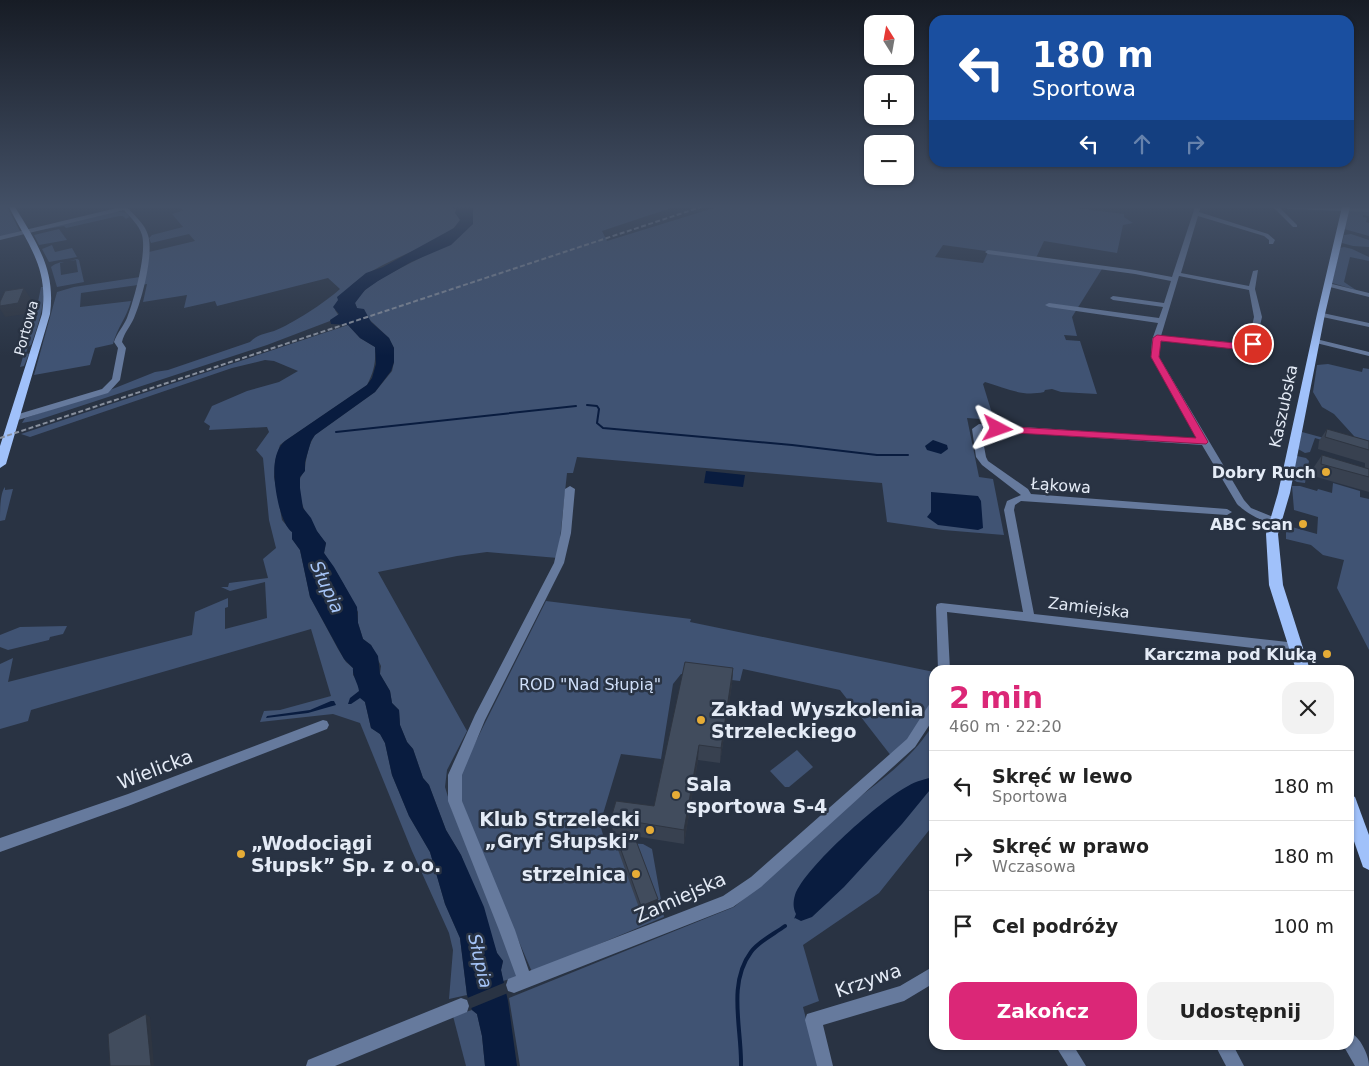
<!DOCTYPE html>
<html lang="pl">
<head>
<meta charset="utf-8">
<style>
  :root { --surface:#fff; --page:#f2f2f2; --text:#222; --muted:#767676; --line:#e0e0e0; --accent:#db2777 }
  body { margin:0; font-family:"DejaVu Sans",sans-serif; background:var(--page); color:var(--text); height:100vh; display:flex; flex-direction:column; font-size:19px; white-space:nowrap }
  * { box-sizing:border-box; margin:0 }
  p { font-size:16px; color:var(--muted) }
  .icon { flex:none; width:28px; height:28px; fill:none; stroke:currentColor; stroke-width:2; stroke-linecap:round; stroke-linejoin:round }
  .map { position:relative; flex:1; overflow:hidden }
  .side { position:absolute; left:929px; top:665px; width:425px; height:385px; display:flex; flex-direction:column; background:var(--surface); border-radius:15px; box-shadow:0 1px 4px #0004 }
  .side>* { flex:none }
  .banner { position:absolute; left:929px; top:15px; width:425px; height:152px; border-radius:15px; box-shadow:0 1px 4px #0004; background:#1a4fa0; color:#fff; overflow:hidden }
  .needle { width:32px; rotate:349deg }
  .tools { position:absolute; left:864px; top:15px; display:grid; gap:10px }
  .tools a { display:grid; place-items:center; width:50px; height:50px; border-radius:10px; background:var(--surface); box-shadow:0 1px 4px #0004; font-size:25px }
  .pin { position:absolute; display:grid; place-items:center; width:42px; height:42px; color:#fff; margin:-21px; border:2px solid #fff; border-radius:50%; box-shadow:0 1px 5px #0007 }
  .me { position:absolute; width:55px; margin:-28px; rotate:94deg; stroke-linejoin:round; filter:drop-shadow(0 0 4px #0008) }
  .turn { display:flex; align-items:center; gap:18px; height:105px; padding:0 20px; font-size:22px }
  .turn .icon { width:65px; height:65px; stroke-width:2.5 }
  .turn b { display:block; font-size:35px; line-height:42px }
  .lanes { display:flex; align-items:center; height:48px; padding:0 20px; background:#0003; justify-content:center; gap:25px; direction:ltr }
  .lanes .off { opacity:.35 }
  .round { display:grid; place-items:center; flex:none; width:52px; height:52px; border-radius:15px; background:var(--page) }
  .head { display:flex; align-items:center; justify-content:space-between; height:85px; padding:0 20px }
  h1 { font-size:30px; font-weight:700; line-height:38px; color:var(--accent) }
  .cta { display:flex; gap:10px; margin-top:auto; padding:10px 20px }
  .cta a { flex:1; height:58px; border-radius:15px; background:var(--accent); color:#fff; font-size:20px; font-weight:700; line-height:58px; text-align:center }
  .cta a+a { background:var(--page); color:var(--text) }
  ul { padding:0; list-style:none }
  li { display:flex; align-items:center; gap:15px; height:70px; padding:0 20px; border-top:1px solid var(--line) }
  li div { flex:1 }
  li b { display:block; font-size:19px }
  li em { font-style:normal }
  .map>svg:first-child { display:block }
</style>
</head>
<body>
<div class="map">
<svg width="1369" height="1066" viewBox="0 0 1369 1066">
  <rect width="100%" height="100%" fill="#293343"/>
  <g fill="#405373">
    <path d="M0,207h7l13,24 -20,6z"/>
    <path d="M176,207h275l5,2 4,11c-5,9 -12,12 -20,17 -32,20 -94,35 -105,73l4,6 -9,5 -63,24 -229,75 -16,3 3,-5 85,-28 45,-18 13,-2 82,-28c8,-8 15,-8 24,-11 18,-7 52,-29 66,-42l-12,-11 -111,28 -2,-5 -31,7 3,-13 -44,7 4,-18 -6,1 8,-33 46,-11 -6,-7 -38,9 -2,-5 3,-3 31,-8 -11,-13 12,-4z"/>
    <path d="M473,207h201l-72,24 5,10 110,-34h350l57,7v3l9,6 -10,2 -6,28 -73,-12 -8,17 -93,-13 -8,12 48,6 5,-11 114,17 -30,48 5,19 -13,-1 2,5 14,1 17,53 -36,-2 -9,-3 -7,1 -1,2c-23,5 -38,-4 -59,-10l-2,2 11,36 -27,-2 12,59 14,2 11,56 -61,-5 -56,-8 -5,-39 -305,-26 -4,16h-6l-9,85 -71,-6 -30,4 -79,16 89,159 -20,39 -2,17 7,23 68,166 -17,5 -2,-11 2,-9 -6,-8 -36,-98 -15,-25 -17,-45 -6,-7 -10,-29 -6,-7 -7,-17 -1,-15 -7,-7 -2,-12 -10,-17 1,-8 -10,-21 -8,-6 -5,-16v-11l-15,-29 -19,-30 2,-10c-14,-16 -31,-42 -26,-64 1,-4 5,-7 5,-11 1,-10 4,-25 10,-33l60,-43 17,-21 2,-9v-14l-5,-10 -32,-30 -2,-5c10,-21 50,-36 69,-47 17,-10 33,-21 49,-32z"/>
    <path d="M115,211l12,2 2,4 -3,2 -3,-3h-4l-53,12 -2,-2 -29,5z"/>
    <path d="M1349,211l20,1v4l-6,-1v2l4,1 -1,4 3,1v13l-25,-7z"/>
    <path d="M59,229l8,11 -28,5 -5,-10z"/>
    <path d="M1351,234l18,6v7l-16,-1 -11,-3 2,-8z"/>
    <path d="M52,245l3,7 17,-4 5,9 -28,5 -7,-13z"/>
    <path d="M1344,247l8,2 17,8v4l-19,-4 -6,25 12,8 -24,-7 8,-35z"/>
    <path d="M77,259l2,1 5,22 -27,5 -6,-20c3,-3 9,-5 13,-5l-4,1 1,12 17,-3 -2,-12 -6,1z"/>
    <path d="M140,277l-2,8 -57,8 -1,14 51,-6c-4,16 -14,27 -18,43l-18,4 -5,17 -56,10 23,-83 17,-5z"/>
    <path d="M41,287h3c0,21 -6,39 -13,58l-3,2 -2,6 3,1 -5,12 -4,1 16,-55z"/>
    <path d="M348,325l12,13 15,9c1,15 -1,25 -8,38l-82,56 -5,4 -5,16 -1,16 8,43 10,12v7l8,11 10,47 28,52 8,13 7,6v7l5,7 2,13 5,7 6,26 9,6 5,9 7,32 17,41 21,36 15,52 15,34 7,57 -18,4 4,-49 -4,-17 -37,-82 -52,-128 -27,-9 -73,8 4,-11 16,-1 51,-14 -20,-67 -280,81 -3,11 -28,8v-65l13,-6 -5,24 184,-47 3,-23 33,-14v9l-3,1v21l42,-11 -2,-36 -35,9 -9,-4h7l1,-4 39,-5 -5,-19 13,-11 -7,-28 -6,-62 -7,-8 13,-18 -2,-5 -58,3 1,-4 -6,-4 8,-16 35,-15 32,-9 19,-11 -24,-10 -9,-1 -33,8 -202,69 -9,-3z"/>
    <path d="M1328,364l34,8 1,-4 6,1v86l-54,-17 -5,14 -5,1 -7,-4 4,-17 44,12 8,-8 -20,-22 -12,-7 -9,-15 4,-27z"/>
    <path d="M1297,456l9,2 3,3 -4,22 -8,-1 -5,-3z"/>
    <path d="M1333,483l27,8v6l9,2v151l-32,-62 7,-28 -21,-5 -12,-10 -25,-6v-8l6,-4 25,7 1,-17 -24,-7 -2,-24h8l17,5 1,-2 14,4z"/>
    <path d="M5,487v3l8,-1 -8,31 -5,1c0,-11 0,-28 5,-34z"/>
    <path d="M546,601l145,18 -1,3 244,50c0,7 1,14 -1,20 -5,25 -23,48 -41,65l-52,-67 -97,-21 -3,12 -59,-7 -8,10 -12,75 -40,-5 -21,70 5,18 38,2 9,5 12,68 -132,55 -40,-93 -32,-82 -1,-18 8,-20z"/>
    <path d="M67,626l-4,8 -13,3 -1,3 -41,10 -8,-3v-12l20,-8z"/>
    <path d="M934,723v101l-55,69 -76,52 16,56 -16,6 15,59h-298l-11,-68 225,-91c34,-27 64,-58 97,-87 36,-31 78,-55 103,-97z"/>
    <path d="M797,750l16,17 -24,20h-4l-15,-16z"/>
    <path d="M472,1010l5,4 5,22 3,30h-19l-13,-50z"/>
  </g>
  <g fill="#091c3f">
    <path d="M451,207h22v17l-22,21 -40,17 -33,19 -13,9 -10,13 2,5 7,1 7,13 18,16 5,10v14l-3,9 -16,21 -60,43 -4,6 -6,21v9l-5,6v11l3,20 8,10 6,13 9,12 -2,10 10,14 23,40 1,16 5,16 8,6 7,11 2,18 10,17 2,12 7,7 1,15 7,17 6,7 10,29 6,7 17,45 15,25 23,52 13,46 6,8 -2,9 7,31 9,65h-32l-3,-30 -5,-22 -5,-4 -5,-15 -7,-57 -15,-34 -15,-52 -21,-36 -17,-41 -7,-32 -5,-9 -9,-6 -6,-26 -5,-4 -9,6h-3l2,-6 9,-7c-1,-8 -7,-15 -6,-23l-9,-9 -34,-62 -10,-47 -8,-11v-7c-13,-9 -20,-55 -17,-70 1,-8 4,-16 10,-21l82,-56 5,-7 4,-14 -1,-17 -15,-9 -12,-13 -17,-1 -1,-4 9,-6 -6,-7 5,-7 -1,-3 29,-24 17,-6 71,-39 6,-8 -5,-7 1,-4z"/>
    <path d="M933,440l14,5 1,4 -7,5 -14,-4 -2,-4z"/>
    <path d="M706,471l39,4 -2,12 -39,-4z"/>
    <path d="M931,492l47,4 3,5 2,27 -5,2 -40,-5 -11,-8 4,-5z"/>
    <path d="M331,701h3l2,4 -28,8 -42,5 1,-2 43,-6z"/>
    <path d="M934,777v8l-32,39 -58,63 -32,30 -11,4 -6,-3 -1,1 2,-5c-3,-6 -3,-12 -1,-19 10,-28 86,-95 113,-109 8,-5 17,-7 26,-9z"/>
  </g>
  <path fill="#293343" d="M506,982l2,11 -39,16 -4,-10z"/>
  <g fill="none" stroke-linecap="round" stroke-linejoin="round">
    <g stroke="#091c3f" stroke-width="2">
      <path d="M587,405l10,1 2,3 -2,14 6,5 189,17 85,10h31"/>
      <path d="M336,432l240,-26"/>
    </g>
    <path stroke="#091c3f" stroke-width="4" d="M741,1066c1,-37 -14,-82 10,-114 8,-11 23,-18 34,-26"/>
    <g fill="#667a9d" fill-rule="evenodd">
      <path d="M121,207h6c7,8 18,17 21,28 6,18 -6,65 -14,83 -4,9 -10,15 -12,24l4,6 -6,32 -12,13 -90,27h-6v-4l90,-27 10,-10 6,-31 -4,-6c3,-9 9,-15 13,-24 7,-18 20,-65 15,-83 -3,-10 -12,-18 -18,-25l-124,30v-4z"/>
      <path d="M1195,207h6l-2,5 69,22 7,6 -2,4h-4v-4l-5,-4 -66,-20 -17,57 68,13 4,-15 5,-1 -3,19 7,28 -7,30 -4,2 -91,-8 -1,16 85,143 7,8 27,11 2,2 -2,2c-11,3 -33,-11 -41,-19l-35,-59 -221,-15 5,27 2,4 40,28 3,5 196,15 5,3 -5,3 -206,-14 -6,4 -1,5 20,104 262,29 4,2 2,3 -2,3 -4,2 -349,-41 3,58h-12l-2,-63 1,-3 4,-1 82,9 -19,-102 3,-9 14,-6 -39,-30 -6,-8 -4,-28 7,-5 220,15 -48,-82 1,-17 6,-17 -109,-16 -4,-2 4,-2 110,15 4,-11 -50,-7 -3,-2 3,-2 51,7 7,-22 -36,-7 -147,-20 -3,-2 3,-2 147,20 37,7zM1179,276l70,14 5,27 -6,27 -87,-8z"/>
      <path d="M1273,207h6l18,18v2h-4z"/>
      <path d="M1285,207l84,1v4l-81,-3z"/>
      <path d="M1328,283l41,10v4l-43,-11 -1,-1z"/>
      <path d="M1318,312l51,11v4l-51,-11z"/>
      <path d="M1312,338l57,14v4l-57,-14z"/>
      <path d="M570,486l5,3 -4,44 -7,30 -79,157 -23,55v26l53,129 14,41 194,-75 28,-19 156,-138 23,-36 4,-1v16l-19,29 -154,140 -28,20 -219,86 -6,-2 -2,-6 2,-6 8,-3 -17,-46 -51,-129v-26l27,-60 79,-152 7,-30 4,-44z"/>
      <path d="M323,720l4,1 2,4 -2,4 -199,77 -128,46v-14l128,-44z"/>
      <path d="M934,966v17l-30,18 -81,24 10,41h-16l-12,-46 2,-6 93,-28z"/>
      <path d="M461,998l6,2 2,6 -2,6 -132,54h-29l2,-6z"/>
      <path d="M1349,1032c11,4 20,23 20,34h-14l-12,-21h6z"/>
      <path d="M1055,1045h18l13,21h-18z"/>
      <path d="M1215,1045h18l11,21h-18z"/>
    </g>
    <g fill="#a0c1fa" fill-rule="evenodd">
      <path d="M9,207h6c22,36 41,63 35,107l-44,150 -6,4v-22l42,-132c7,-46 -14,-69 -33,-107z"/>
      <path d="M1342,207h8l-25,107 -35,179 -12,41 5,51 27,85h-14l-27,-85 -3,-51 12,-41 39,-179z"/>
      <path d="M1349,794l6,3 14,38v35l-6,-3 -14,-40z"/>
    </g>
    <path stroke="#878f9d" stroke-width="2" stroke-dasharray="5 2.5" stroke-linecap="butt" d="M0,438l701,-231"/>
  </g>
  <g fill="#384150">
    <path d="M1327,429l42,12v51l-56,-16 1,-9 8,-12 43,13v-5l-47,-14 1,-8z"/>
    <path d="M733,668l-1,16 -12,79 -22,-3 -14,84 -50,-8 24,63v11l-16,6 -25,-69 -1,-11 4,-2 -7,-1 -2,-15 43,-12z"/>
  </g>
  <g fill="#2e3541">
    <path d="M24,288l7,11 -6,15 -20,3 -5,-8v-3z"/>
    <path d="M733,668l-1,16 -12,79 1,-15z"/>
    <path d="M699,745l-1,15 -14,84v-14z"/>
    <path d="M658,899v11l-16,6 -1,-10z"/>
    <path d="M146,1014l4,3 4,49h-3z"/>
  </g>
  <g fill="#414c5d" stroke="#2e3541">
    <path d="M24,288l-6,15 -18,3v-4l5,-11z"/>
    <path d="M1327,429l42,12v9l-44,-13z"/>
    <path d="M1322,455l47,14v8l-48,-13z"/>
    <path d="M685,662l48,6 -12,80 -22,-3 -15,85 -73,-12 5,-17 38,5z"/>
    <path d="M632,830l26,69 -17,7 -25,-70z"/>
    <path d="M146,1014l5,52h-41l-2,-32z"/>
  </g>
  <linearGradient id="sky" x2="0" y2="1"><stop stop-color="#171c25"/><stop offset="0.58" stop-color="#435066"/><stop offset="1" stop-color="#435066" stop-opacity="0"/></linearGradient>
  <rect width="1369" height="356" fill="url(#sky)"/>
  <path fill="#db2777" stroke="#8e194d" d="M1157,335l87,9 9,-3 4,3 -3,4 -10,2 -83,-9 -2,16 49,85 -2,2 -208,-12 -5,-3 5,-3 198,12 -45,-81 2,-19z"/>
  <g fill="#e6ac36" stroke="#293343" stroke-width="2">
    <circle cx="1326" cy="472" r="5"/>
    <circle cx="1303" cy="524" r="5"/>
    <circle cx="1327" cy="654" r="5"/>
    <circle cx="701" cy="720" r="5"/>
    <circle cx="676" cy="795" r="5"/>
    <circle cx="650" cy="830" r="5"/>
    <circle cx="241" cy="854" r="5"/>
    <circle cx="636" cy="874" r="5"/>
  </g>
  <g text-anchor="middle" stroke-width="5" stroke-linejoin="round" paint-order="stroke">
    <g font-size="14" fill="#e4ebf6" stroke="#293343">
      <text transform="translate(26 328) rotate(-75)" y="5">Portowa</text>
    </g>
    <g font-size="16" fill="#e4ebf6" stroke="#293343">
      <text transform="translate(1283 406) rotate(-78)" y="6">Kaszubska</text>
      <text transform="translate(1061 485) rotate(4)" y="6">Łąkowa</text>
      <text transform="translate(1089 607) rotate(7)" y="6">Zamiejska</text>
    </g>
    <g font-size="16" font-weight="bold" fill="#e4ebf6" stroke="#293343" text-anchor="end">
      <text x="1316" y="478">Dobry Ruch</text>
      <text x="1293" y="530">ABC scan</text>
      <text x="1317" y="660">Karczma pod Kluką</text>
    </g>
    <g font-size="16" fill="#cfdff9" stroke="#293343">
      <text x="590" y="690">ROD "Nad Słupią"</text>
    </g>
    <g font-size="18" font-style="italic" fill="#a6c5f8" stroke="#293343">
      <text transform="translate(327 587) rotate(65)" y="6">Słupia</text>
      <text transform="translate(480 961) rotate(77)" y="6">Słupia</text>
    </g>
    <g font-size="19" font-weight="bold" fill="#e4ebf6" stroke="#293343" text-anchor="start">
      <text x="711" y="716">Zakład Wyszkolenia<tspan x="711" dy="22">Strzeleckiego</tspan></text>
      <text x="686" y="791">Sala<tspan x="686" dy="22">sportowa S-4</tspan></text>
      <text x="640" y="826" text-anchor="end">Klub Strzelecki<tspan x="640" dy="22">„Gryf Słupski”</tspan></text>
      <text x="251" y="850">„Wodociągi<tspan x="251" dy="22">Słupsk” Sp. z o.o.</tspan></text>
      <text x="626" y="881" text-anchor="end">strzelnica</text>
    </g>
    <g font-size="19" fill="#e4ebf6" stroke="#293343">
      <text transform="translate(155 769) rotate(-21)" y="7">Wielicka</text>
      <text transform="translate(680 897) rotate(-24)" y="7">Zamiejska</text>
      <text transform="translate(868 980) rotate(-19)" y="7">Krzywa</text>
    </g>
  </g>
</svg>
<div class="tools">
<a><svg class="needle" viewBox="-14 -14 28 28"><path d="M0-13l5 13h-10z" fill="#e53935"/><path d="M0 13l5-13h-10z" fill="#767676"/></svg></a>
<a>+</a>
<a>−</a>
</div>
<div class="pin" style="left:1253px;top:344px;background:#d93025"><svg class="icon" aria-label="arrive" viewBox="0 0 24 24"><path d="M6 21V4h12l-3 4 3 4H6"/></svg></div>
<svg class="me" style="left:998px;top:429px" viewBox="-20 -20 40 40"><path d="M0-17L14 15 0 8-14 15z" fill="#db2777" stroke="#fff" stroke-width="4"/></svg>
<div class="banner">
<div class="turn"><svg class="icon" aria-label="left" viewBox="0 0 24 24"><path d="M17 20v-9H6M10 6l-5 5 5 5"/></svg><div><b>180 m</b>Sportowa</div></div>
<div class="lanes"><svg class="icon" aria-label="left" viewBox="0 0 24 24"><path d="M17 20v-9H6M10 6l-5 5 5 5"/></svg><svg class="icon off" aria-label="ahead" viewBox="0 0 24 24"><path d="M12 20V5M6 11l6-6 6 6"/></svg><svg class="icon off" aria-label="right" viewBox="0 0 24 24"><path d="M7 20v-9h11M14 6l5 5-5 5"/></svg></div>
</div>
<section class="side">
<div class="head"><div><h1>2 min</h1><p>460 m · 22:20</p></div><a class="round"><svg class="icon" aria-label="close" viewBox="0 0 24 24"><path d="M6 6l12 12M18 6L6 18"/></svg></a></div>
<ul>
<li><svg class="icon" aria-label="left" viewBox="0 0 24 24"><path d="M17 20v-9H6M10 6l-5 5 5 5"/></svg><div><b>Skręć w lewo</b><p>Sportowa</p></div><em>180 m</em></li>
<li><svg class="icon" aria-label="right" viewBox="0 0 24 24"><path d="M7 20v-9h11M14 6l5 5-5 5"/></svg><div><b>Skręć w prawo</b><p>Wczasowa</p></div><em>180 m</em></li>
<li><svg class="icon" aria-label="arrive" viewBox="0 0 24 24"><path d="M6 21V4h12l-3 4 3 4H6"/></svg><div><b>Cel podróży</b></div><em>100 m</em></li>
</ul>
<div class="cta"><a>Zakończ</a><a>Udostępnij</a></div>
</section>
</div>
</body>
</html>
